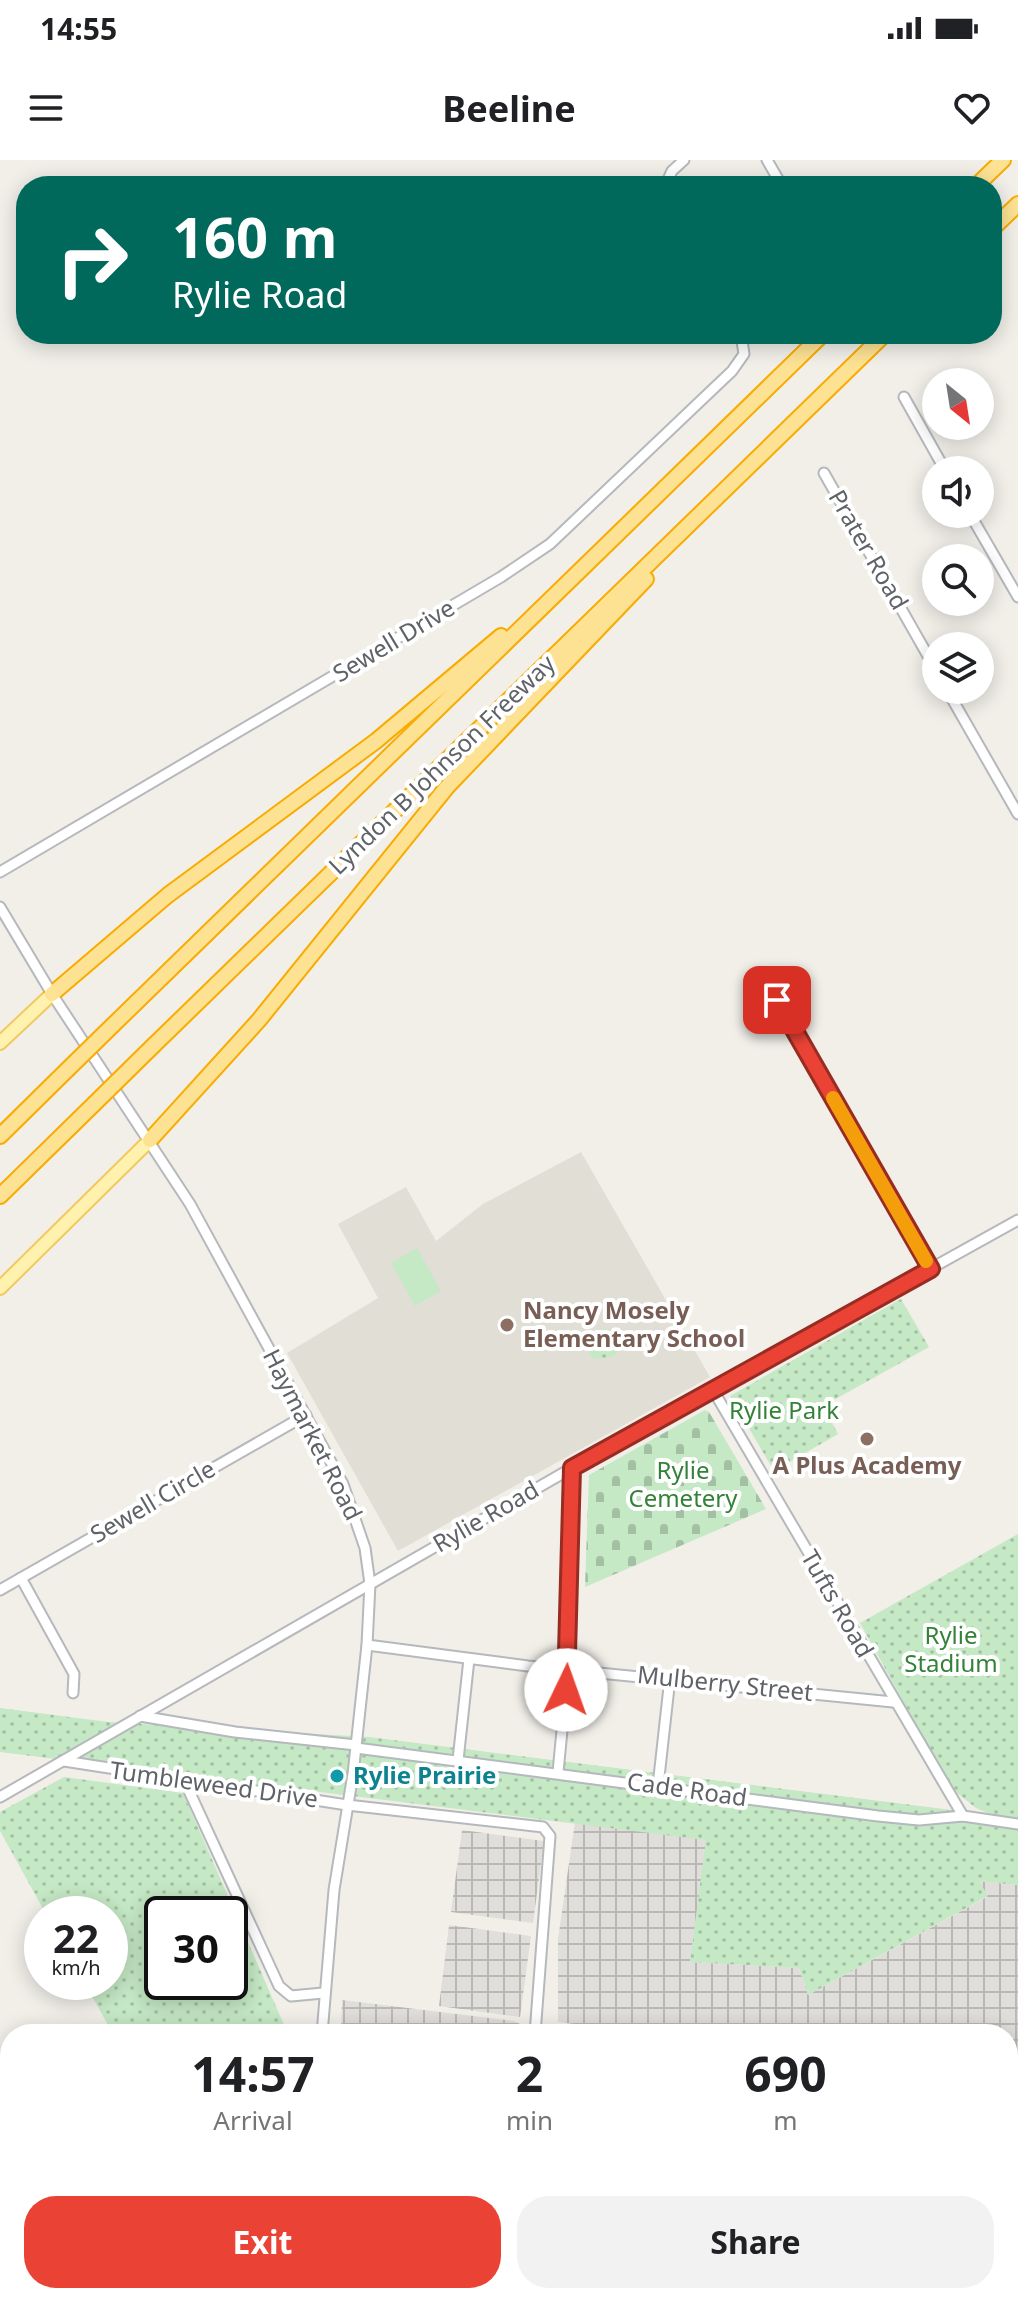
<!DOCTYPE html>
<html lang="en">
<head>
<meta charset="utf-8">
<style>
  :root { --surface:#fff; --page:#f2f2f2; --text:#202124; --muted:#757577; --accent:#ea4335 }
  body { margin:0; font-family:"Noto Sans",sans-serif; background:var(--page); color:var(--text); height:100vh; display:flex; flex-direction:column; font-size:30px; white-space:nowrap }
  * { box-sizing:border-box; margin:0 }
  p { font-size:26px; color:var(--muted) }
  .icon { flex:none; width:44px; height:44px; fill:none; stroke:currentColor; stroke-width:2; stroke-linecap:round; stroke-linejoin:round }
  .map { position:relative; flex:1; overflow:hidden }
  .sheet { position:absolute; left:0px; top:1864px; width:1018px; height:280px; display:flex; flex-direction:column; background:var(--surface); border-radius:32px 32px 0 0; box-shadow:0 4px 20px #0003 }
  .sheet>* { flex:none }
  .banner { position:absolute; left:16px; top:16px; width:986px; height:168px; border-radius:32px; box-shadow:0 4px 20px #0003; background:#00695c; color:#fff; overflow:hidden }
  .needle { width:52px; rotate:150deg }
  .buttons { position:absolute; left:922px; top:208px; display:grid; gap:16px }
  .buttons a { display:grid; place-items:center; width:72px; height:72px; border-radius:50%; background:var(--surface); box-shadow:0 4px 20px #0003; font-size:40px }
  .speed { position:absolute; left:24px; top:1736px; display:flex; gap:16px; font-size:40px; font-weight:700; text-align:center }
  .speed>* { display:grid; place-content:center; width:104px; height:104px; border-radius:50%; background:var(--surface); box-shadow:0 4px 20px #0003; line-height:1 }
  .speed small { font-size:20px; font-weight:400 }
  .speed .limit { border:4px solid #111; border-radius:12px; background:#fff; color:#111 }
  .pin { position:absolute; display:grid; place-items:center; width:68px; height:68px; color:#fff; margin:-34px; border-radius:16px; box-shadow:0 4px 12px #0006 }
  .me { position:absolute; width:88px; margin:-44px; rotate:3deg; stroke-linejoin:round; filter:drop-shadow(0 0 6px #0008) }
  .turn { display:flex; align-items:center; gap:28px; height:168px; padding:0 24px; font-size:36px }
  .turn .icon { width:104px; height:104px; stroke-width:2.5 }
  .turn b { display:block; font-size:56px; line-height:68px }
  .eta { display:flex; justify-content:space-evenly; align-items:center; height:136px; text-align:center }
  .eta b { font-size:48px; font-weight:700; line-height:56px }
  .button { display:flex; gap:16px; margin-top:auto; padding:16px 24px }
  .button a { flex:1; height:92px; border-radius:32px; background:var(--accent); color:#fff; font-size:32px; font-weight:700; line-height:92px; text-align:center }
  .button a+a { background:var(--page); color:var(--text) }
  .status { display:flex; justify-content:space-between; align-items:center; height:56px; padding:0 40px; background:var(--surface); direction:ltr }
  .status svg { height:22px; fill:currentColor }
  header { display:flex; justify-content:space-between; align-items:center; height:104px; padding:0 24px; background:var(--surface); font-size:36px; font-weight:700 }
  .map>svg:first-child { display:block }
</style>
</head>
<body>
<div class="status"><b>14:55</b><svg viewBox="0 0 49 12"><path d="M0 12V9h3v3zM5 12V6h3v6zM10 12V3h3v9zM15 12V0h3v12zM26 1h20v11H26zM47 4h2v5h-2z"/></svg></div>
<header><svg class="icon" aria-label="menu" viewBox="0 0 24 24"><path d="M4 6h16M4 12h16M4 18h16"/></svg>Beeline<svg class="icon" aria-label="heart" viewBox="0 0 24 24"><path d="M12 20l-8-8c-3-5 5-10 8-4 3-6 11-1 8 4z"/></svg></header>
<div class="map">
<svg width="1018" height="2144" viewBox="0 0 1018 2144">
  <defs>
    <pattern id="industrial-grid" width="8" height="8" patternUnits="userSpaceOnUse" patternTransform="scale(2)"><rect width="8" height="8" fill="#e0deda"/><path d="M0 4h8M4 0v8" fill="none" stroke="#b9b8b5"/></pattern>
    <pattern id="grass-dots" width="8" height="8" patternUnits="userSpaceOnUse" patternTransform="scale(2)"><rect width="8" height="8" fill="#c5e8c5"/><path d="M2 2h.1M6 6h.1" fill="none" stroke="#a3c0a4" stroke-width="1.8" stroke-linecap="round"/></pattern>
    <pattern id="cemetery-stones" width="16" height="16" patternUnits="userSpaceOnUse" patternTransform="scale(2)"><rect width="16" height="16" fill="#c5e8c5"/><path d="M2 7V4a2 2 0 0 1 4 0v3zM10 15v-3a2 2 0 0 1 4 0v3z" fill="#a3c0a4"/></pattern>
  </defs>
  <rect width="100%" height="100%" fill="#f1efe8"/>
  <g fill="url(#industrial-grid)">
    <path d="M575,1662l132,18 -17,122 109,6 9,27 179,-98 -8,-16 39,4v284l-10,-1v-134h-327v-8l-2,8h-25l-96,-12v-83z"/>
    <path d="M462,1670l82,11 -11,82 -82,-11z"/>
    <path d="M449,1765l82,11 -11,81 -81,-11z"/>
    <path d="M342,1840l172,21 16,8v5h-189z"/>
  </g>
  <path fill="#e1ded6" d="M581,992l129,225 -312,174 -111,-198 91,-55 -40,-74 68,-37 30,54 47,-37z"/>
  <g fill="url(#grass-dots)" fill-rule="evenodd">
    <path d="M901,1139l28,48 -106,59 15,28 -64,37 -44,-75z"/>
    <path d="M605,1169l12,3 5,16 -10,9 -18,2 -7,-8 10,-16z"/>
    <path d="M1018,1374v351l-39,-4 9,15 -180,99 -9,-27 -109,-6 16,-122 -706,-88v-44l108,14 261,15 623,78 -16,-7 -25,-20 -91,-165z"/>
    <path d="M64,1617l119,16 105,241h-175l-29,-52h26v-68h-64l-46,-83v-19zM230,1754v68h-68v-68z"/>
  </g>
  <path fill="url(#cemetery-stones)" d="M705,1250l4,2 57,97 -181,78 4,-112z"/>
  <path fill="#c5e8c5" d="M417,1088l24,43 -26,15 -24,-43z"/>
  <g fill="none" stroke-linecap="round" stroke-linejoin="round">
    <defs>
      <g id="minor">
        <path d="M767,0l15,26"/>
        <path d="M665,26l7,-15 12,-11"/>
        <path d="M904,237l41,73"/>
        <path d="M824,313l112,197"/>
        <path d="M970,354l48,83"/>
        <path d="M947,530l71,124"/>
        <path d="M0,712l501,-295 49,-33 182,-173 12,-17 -3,-20"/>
        <path d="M0,747l52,87 138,210 153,280 22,64 5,36 -3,61 -14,129 -19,116 -12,144"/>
        <path d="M777,840l154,269"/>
        <path d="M713,1230l250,426"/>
        <path d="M21,1418l53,96 -1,19"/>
        <path d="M0,1430l306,-175"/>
        <path d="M367,1485l161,21 365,36"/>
        <path d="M140,1556l95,16 121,13"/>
        <path d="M356,1588l522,68 41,4 44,-4 55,8"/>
        <path d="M458,1600l11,-101"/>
        <path d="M64,1601l283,44 196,22 7,9 -15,198"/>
        <path d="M558,1612l10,-104 4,-200"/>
        <path d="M184,1620l95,206 12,10 32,-3"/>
        <path d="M658,1626l12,-108"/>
        <path d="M0,1637l572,-329 446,-248"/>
      </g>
      <g id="major">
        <path d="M0,883l52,-49"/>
        <path d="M0,1128l150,-148"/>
        <path d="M0,1948l10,4"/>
        <path d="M1008,2019h10"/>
        <path d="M1008,2130h10"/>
        <path d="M363,2144l128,-10"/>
      </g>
      <g id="highway">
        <path d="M976,26l27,-26"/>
        <path d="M992,69l26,-25"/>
        <path d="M52,834l116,-99 208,-154 125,-105"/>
        <path d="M113,865l710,-691"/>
        <path d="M154,885l731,-711"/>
        <path d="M0,976l67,-66"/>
        <path d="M150,980l109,-120 188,-233 199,-208"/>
        <path d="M0,1036l94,-92"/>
        <path d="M0,1970l10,4"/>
        <path d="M0,2021l10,2"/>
        <path d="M0,2055h10"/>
        <path d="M1008,2060l10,1"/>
        <path d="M0,2066h10"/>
        <path d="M1008,2089l10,-2"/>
        <path d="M0,2119h10"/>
      </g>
    </defs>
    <use href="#minor" stroke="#b5b8bc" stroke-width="13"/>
    <use href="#major" stroke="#f2c960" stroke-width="16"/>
    <use href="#highway" stroke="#f9ab00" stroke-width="18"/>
    <use href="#minor" stroke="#fff" stroke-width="9"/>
    <use href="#major" stroke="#fff2af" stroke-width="12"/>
    <use href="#highway" stroke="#fde293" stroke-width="14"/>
    <defs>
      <g id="highway-bridge">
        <path d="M67,910l46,-45"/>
        <path d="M94,944l60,-59"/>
      </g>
    </defs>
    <use href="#highway-bridge" stroke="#f9ab00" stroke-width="18" stroke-linecap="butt"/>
    <use href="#highway-bridge" stroke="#fde293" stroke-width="14"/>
  </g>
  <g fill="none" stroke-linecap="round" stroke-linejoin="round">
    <defs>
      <path id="route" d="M566,1530l6,-222 359,-199 -154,-269"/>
    </defs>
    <use href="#route" stroke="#982c22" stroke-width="20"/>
    <use href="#route" stroke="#ea4335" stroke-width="14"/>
    <path stroke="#f59e0b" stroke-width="14" d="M833,938l93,163"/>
  </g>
  <g fill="#8d6e63" stroke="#fff" stroke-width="3">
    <circle cx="507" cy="1165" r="8"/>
    <circle cx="867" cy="1279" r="8"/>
  </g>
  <circle fill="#0f9aa8" stroke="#fff" stroke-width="3" cx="337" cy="1616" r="8"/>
  <g text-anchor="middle" stroke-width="8" stroke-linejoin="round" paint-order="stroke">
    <g font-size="24" fill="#5f6368" stroke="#fff">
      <text transform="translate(868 390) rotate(60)" y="8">Prater Road</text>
      <text transform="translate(394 481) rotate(-31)" y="8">Sewell Drive</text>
      <text transform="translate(442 605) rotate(-44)" y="8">Lyndon B Johnson Freeway</text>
      <text transform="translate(312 1275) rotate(63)" y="8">Haymarket Road</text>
      <text transform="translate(153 1342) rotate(-30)" y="8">Sewell Circle</text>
      <text transform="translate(486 1357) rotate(-30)" y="8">Rylie Road</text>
      <text transform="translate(837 1444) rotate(60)" y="8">Tufts Road</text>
      <text transform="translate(725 1524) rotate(6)" y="8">Mulberry Street</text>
      <text transform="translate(214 1625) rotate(8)" y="8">Tumbleweed Drive</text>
      <text transform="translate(687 1630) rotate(8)" y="8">Cade Road</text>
    </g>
    <g font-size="24" font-weight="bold" fill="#785e54" stroke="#fff" text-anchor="start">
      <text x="523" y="1159">Nancy Mosely<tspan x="523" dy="28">Elementary School</tspan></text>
      <text x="867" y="1314" text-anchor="middle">A Plus Academy</text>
    </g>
    <g font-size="24" fill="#348238" stroke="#fff">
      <text x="784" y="1259">Rylie Park</text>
      <text x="683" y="1319">Rylie<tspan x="683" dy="28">Cemetery</tspan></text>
      <text x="951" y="1484">Rylie<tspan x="951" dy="28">Stadium</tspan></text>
    </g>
    <g font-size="24" font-weight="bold" fill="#0d838f" stroke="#fff" text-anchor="start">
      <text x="353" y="1624">Rylie Prairie</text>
    </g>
  </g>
</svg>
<div class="buttons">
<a><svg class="needle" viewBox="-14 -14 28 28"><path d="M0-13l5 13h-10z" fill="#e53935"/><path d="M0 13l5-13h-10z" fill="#757577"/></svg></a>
<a><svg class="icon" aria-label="sound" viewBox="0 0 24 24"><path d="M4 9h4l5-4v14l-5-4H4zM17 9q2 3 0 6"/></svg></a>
<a><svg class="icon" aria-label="search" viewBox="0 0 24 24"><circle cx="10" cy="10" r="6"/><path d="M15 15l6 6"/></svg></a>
<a><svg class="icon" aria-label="layers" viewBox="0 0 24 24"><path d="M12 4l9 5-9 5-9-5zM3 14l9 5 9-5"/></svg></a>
</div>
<div class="speed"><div>22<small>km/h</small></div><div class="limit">30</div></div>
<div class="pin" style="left:777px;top:840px;background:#d93025"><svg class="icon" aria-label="arrive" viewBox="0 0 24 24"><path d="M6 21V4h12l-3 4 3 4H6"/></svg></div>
<svg class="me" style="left:566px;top:1530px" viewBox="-20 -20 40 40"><circle r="19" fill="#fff"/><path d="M0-13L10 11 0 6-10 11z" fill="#ea4335"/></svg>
<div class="banner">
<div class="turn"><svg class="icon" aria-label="right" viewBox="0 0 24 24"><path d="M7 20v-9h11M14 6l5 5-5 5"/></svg><div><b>160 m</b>Rylie Road</div></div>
</div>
<section class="sheet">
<div class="eta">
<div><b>14:57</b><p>Arrival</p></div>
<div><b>2</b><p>min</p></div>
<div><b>690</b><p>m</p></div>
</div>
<div class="button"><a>Exit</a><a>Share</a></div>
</section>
</div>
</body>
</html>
